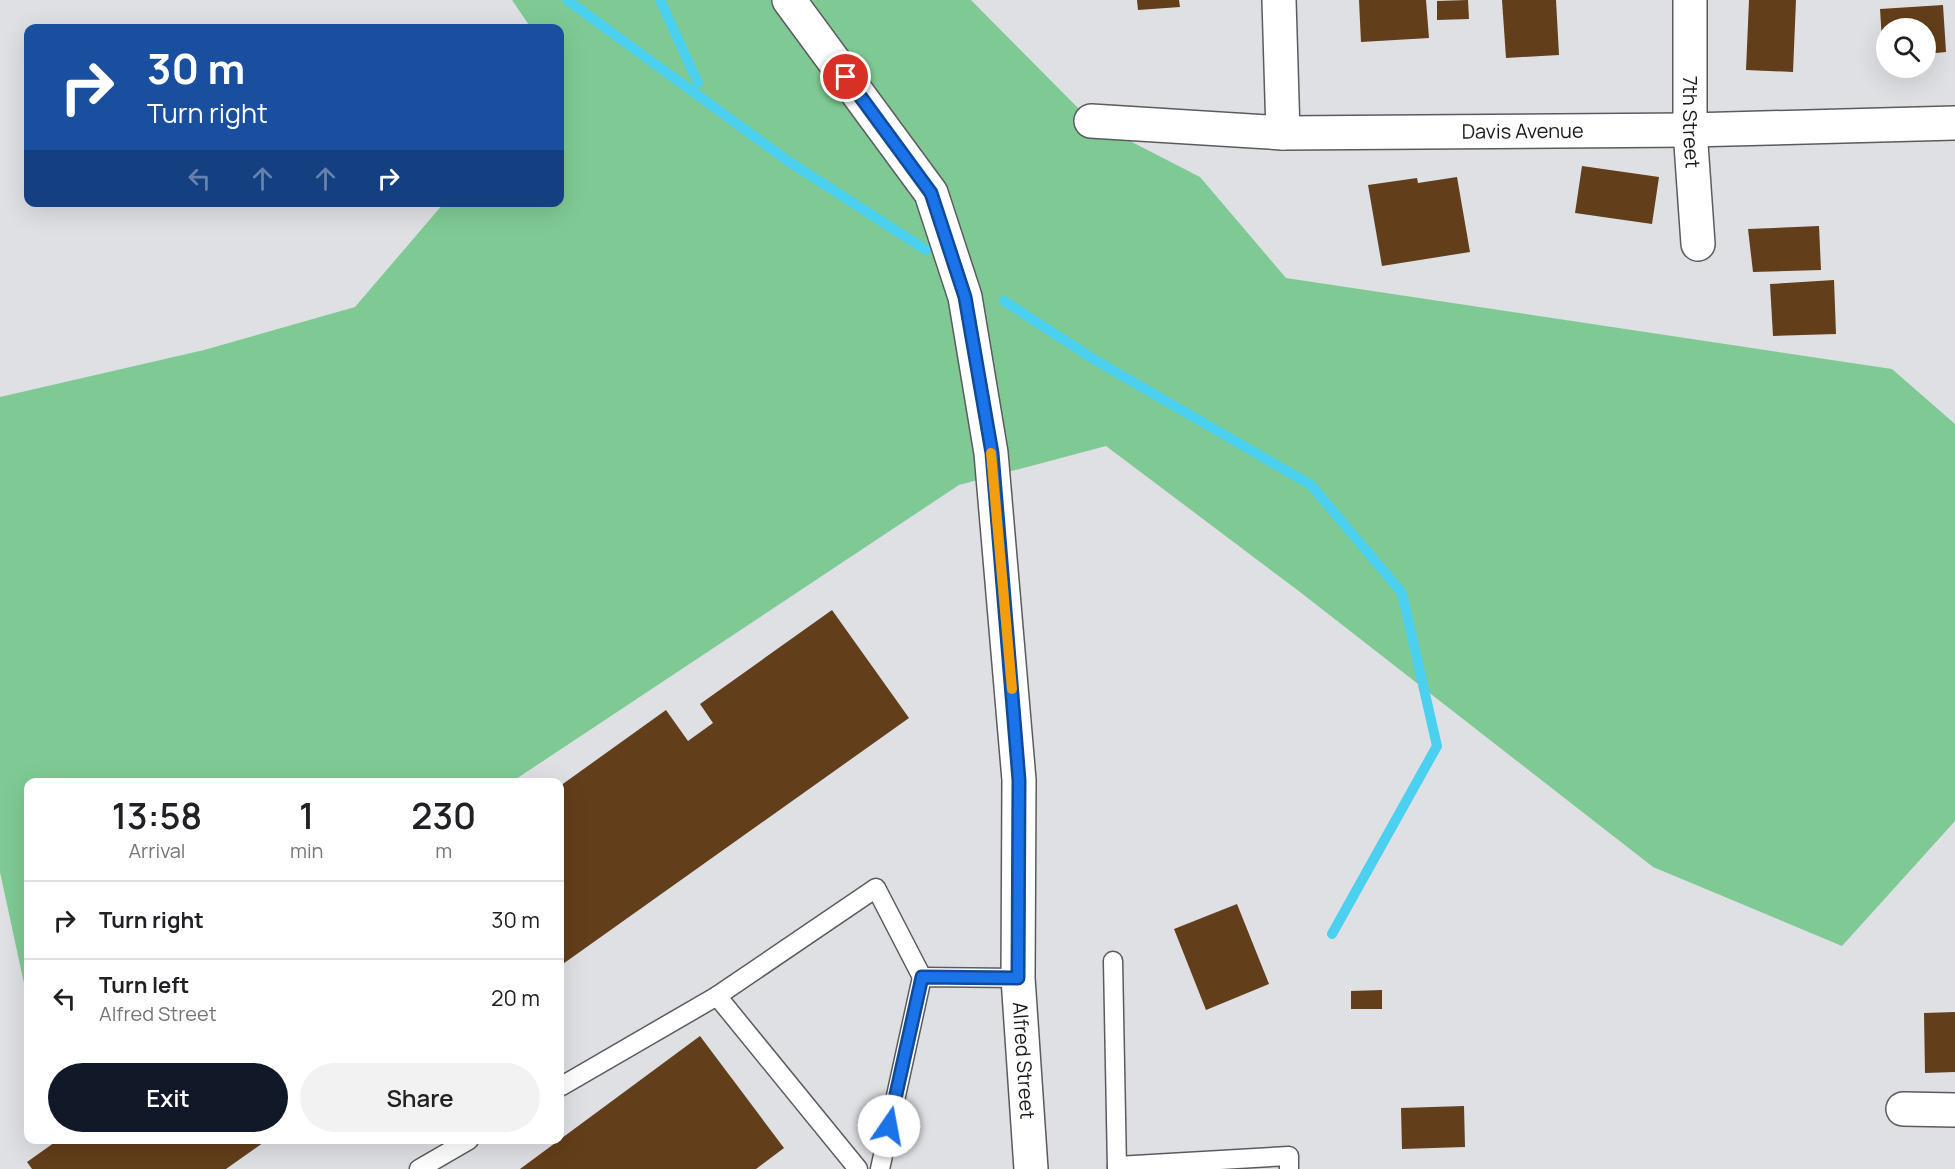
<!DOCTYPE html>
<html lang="en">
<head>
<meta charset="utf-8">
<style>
  :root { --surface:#fff; --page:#f2f2f2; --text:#202124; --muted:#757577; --line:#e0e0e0; --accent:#111827 }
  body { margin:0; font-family:Manrope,sans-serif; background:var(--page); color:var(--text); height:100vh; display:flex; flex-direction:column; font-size:22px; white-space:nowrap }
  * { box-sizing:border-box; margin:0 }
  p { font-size:20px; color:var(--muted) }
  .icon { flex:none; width:33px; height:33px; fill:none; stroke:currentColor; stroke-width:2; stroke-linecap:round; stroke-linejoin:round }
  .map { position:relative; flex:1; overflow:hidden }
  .drawer { position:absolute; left:24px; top:778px; width:540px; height:366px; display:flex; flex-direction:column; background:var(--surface); border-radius:12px; box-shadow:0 6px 24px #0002 }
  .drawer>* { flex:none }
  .top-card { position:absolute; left:24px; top:24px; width:540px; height:183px; border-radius:12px; box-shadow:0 6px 24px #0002; background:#1a4fa0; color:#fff; overflow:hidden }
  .fabs { position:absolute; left:1876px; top:18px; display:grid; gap:12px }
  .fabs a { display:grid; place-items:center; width:60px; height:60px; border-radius:50%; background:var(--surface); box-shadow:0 6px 24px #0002; font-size:30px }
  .pin { position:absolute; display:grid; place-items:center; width:51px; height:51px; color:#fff; margin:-26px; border:3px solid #fff; border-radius:50%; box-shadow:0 2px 6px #0007 }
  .me { position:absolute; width:66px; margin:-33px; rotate:12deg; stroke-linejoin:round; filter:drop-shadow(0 0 4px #0008) }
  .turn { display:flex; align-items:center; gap:21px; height:126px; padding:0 24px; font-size:27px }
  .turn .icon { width:78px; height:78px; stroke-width:2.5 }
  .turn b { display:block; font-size:42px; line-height:51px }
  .lanes { display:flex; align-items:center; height:57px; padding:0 24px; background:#0003; justify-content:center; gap:30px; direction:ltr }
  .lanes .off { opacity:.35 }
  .eta { display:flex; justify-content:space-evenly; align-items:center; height:102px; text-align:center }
  .eta b { font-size:36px; font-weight:600; line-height:42px }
  .action { display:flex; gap:12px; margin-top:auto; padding:12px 24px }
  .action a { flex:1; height:69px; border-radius:36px; background:var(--accent); color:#fff; font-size:24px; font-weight:600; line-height:69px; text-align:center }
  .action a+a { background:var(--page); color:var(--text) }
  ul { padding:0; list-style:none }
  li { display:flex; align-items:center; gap:18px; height:78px; padding:0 24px; border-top:2px solid var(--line) }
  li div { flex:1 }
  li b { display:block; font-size:22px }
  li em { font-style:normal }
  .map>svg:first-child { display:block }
</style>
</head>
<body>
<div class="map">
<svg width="1955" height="1169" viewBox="0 0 1955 1169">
  <rect width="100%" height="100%" fill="#dee0e4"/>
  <path fill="#7fca94" d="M512,0h459l120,121 109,56 86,101 606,91 63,55v397l-113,125 -189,-79 -353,-275 -194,-146 -147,39 -449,298h-482v219l-28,-130v-475l204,-47 151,-43 89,-104 116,-1v-174h-29z"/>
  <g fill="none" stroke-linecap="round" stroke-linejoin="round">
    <g stroke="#4cd0ef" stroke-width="10">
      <path d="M567,0l221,161 138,89"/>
      <path d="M660,0l38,83"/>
      <path d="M1004,301l91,59 216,125 91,108 35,153 -105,188"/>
    </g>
  </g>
  <g fill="#633e1a">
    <path d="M1137,0h42l1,7 -42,3z"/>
    <path d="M1359,0h67l3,38 -68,4z"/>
    <path d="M1468,0l1,19 -32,1v-19z"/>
    <path d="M1502,0h54l3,55 -53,3z"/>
    <path d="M1749,0h47l-3,72 -47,-2z"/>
    <path d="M1943,5l3,47 -20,2v-26h-39v28h-4l-3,-47z"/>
    <path d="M1582,166l77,11 -7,47 -77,-11z"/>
    <path d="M1457,177l13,75 -88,14 -14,-81 49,-7 1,5z"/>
    <path d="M1819,226l2,44 -68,2 -5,-43z"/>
    <path d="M1834,280l2,54 -63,2 -3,-52z"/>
    <path d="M832,610l77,108 -349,248v-180l106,-76 22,31 25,-18 -13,-19z"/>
    <path d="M1237,904l32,80 -63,26 -32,-81z"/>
    <path d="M1382,990v19h-31v-18z"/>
    <path d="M1955,1012v60l-30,1 -1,-60z"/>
    <path d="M700,1036l84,112 -28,21h-236z"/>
    <path d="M1464,1106l1,41 -63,2 -1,-41z"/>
    <path d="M58,1140h209l-41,29h-194l-5,-7z"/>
  </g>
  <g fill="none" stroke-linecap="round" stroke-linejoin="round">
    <defs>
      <g id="service">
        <path d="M1113,961l4,208"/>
        <path d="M717,996l141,173"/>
        <path d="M560,1087l157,-91 159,-108 46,89"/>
        <path d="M1117,1166l172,-10v13"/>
        <path d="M419,1169l50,-29"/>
        <path d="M880,1169l42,-192 96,1"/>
      </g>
      <g id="minor">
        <path id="s1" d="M789,0l142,193 34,104 26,156 28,327 -1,198 13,191"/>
        <path d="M1279,0l4,133"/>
        <path id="s2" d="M1690,0v130l8,114"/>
        <path id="s3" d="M1091,121l192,12 407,-3 265,-7"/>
        <path d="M1903,1109l52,1"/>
      </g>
    </defs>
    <use href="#service" stroke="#5a5b5f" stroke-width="21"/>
    <use href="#minor" stroke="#5a5b5f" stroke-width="36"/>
    <use href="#service" stroke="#fff" stroke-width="18"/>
    <use href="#minor" stroke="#fff" stroke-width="33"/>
  </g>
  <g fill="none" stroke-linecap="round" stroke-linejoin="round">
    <defs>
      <path id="route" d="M846,77l85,116 34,104 27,156 27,327 -1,198 -96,-1 -33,149"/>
    </defs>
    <use href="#route" stroke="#114b97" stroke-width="15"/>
    <use href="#route" stroke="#1a73e8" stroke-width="10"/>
    <path stroke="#f59e0b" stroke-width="10" d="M991,453l21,236"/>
  </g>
  <g text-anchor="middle" stroke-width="6" stroke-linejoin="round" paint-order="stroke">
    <g font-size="20" fill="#191a1b" stroke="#ebedf1">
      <text dy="7" stroke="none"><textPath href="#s2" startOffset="122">7th Street</textPath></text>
      <text dy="7" stroke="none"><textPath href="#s3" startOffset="432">Davis Avenue</textPath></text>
      <text dy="7" stroke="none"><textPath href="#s1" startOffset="1116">Alfred Street</textPath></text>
    </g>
  </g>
</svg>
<div class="fabs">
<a><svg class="icon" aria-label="search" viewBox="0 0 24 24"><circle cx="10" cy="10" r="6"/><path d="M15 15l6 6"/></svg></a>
</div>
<div class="pin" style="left:846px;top:77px;background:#d93025"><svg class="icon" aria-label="arrive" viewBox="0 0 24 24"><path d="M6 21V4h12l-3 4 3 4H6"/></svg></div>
<svg class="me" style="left:889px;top:1126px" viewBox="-20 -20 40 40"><circle r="19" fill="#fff"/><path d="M0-13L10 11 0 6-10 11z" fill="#1a73e8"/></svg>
<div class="top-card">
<div class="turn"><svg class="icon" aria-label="right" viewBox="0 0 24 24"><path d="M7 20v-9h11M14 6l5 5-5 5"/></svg><div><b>30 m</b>Turn right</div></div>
<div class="lanes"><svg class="icon off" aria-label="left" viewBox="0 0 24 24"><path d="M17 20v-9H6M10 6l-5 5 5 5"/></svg><svg class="icon off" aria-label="ahead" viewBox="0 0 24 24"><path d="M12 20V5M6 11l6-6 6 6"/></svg><svg class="icon off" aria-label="ahead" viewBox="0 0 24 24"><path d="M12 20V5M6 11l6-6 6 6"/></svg><svg class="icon" aria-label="right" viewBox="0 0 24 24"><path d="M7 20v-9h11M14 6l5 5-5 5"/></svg></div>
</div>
<section class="drawer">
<div class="eta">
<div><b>13:58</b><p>Arrival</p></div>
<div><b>1</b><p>min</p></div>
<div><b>230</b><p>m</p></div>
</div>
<ul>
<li><svg class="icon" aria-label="right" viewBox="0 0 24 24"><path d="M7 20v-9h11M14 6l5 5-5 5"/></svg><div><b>Turn right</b></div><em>30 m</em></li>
<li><svg class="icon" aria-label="left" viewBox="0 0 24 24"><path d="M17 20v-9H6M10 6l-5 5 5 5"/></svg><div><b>Turn left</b><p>Alfred Street</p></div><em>20 m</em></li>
</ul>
<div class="action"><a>Exit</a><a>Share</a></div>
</section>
</div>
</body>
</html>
